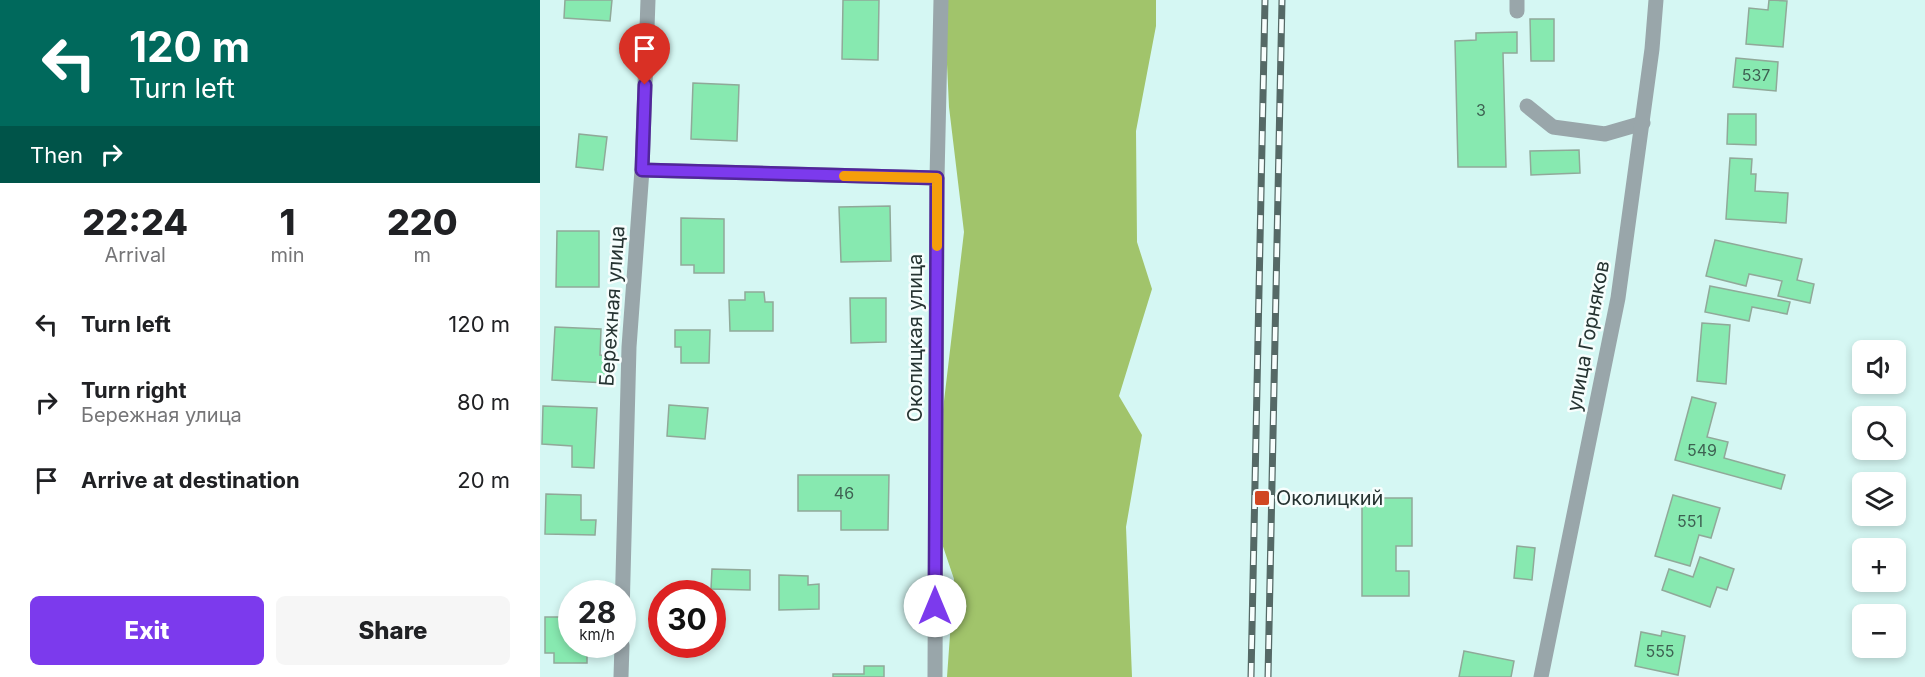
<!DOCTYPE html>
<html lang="en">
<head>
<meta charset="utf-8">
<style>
  :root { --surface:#fff; --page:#f6f6f6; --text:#202124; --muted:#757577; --accent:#7c3aed }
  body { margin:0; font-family:Inter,sans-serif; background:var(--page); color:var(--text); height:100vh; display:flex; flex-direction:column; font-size:22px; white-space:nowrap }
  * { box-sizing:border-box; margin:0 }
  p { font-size:20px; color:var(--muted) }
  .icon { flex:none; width:33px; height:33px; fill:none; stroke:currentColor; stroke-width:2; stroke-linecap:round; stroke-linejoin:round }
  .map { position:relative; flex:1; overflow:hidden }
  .sheet { display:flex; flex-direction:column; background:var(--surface); width:540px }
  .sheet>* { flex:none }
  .banner { background:#00695c; color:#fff; overflow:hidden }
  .buttons { position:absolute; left:1312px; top:340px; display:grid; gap:12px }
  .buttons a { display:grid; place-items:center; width:54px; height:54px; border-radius:9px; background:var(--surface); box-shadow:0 3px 9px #0003; font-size:30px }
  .speed { position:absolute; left:18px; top:580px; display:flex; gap:12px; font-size:30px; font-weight:700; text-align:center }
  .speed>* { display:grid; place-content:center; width:78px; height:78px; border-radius:50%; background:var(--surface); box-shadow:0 3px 9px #0003; line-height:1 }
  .speed small { font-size:15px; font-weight:400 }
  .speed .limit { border:9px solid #d22; background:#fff; color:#111 }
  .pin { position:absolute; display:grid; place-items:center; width:51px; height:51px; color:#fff; margin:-62px -26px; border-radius:50% 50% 50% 0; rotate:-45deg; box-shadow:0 0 6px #0007 }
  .pin .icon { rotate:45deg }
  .me { position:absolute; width:66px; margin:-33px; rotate:0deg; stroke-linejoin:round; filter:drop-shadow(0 0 4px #0008) }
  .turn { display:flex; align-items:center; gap:21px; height:126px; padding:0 30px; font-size:27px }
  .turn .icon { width:78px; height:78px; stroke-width:2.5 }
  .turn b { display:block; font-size:42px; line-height:51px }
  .then { display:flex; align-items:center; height:57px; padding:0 30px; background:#0003; gap:12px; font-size:22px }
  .eta { display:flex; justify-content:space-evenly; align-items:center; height:102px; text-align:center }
  .eta b { font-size:36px; font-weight:800; line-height:42px }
  .button { display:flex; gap:12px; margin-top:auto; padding:12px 30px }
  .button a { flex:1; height:69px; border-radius:9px; background:var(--accent); color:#fff; font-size:24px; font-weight:800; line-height:69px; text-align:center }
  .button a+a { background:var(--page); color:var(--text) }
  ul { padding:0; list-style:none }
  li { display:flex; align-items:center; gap:18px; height:78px; padding:0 30px }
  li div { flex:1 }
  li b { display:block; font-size:22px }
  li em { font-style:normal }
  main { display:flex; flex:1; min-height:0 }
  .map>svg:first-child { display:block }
</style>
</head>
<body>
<main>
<section class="sheet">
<div class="banner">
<div class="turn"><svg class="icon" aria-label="left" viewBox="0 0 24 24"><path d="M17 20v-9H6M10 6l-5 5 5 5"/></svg><div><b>120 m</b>Turn left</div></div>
<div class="then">Then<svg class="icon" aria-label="right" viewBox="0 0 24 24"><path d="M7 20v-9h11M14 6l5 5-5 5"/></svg></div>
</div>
<div class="eta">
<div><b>22:24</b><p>Arrival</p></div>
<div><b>1</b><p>min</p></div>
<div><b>220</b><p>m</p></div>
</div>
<ul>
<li><svg class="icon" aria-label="left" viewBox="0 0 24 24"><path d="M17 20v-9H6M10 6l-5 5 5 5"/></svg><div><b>Turn left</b></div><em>120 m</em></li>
<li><svg class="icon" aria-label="right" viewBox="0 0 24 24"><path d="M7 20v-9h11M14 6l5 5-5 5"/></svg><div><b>Turn right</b><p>Бережная улица</p></div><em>80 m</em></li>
<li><svg class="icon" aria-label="arrive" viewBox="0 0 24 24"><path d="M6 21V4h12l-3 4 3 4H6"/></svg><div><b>Arrive at destination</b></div><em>20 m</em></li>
</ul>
<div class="button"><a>Exit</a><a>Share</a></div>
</section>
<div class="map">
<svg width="1385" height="677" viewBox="0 0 1385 677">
  <rect width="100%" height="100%" fill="#d5f7f3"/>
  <path fill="#a1c46b" d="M404,0h212v26l-20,105 1,111 15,47 -33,107 23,39 -16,92 6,150h-185l7,-98 -23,-68 33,-279 -15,-125z"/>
  <g fill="#87e9b0" stroke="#90a999" stroke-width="1.5">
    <path d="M25,0h47l-2,21 -46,-3z"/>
    <path d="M303,0h36l-1,60 -36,-1z"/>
    <path d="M1229,0l18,1 -4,46 -37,-3 3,-36 19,2z"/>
    <path d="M990,19h24v42h-23z"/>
    <path d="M977,32v21h-14l3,114h-48l-3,-126 21,-1v-7z"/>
    <path d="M1196,58l42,4 -2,29 -43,-4z"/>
    <path d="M153,83l46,2 -2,56 -46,-2z"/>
    <path d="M1188,114h28v31l-29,-1z"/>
    <path d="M39,134l28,3 -4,33 -27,-3z"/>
    <path d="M1039,150l1,23 -49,2 -1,-24z"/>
    <path d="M1190,158l22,1 -1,15h5l-1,17 33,2 -2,30 -60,-4z"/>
    <path d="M350,206l1,55 -50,1 -2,-55z"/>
    <path d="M141,218l43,1v54h-30v-8h-13z"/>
    <path d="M17,231h42v56h-43z"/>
    <path d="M1175,240l87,19 -5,21 17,4 -4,19 -32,-7 4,-15 -33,-7 -3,12 -40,-10z"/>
    <path d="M1170,286l80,16 -3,12 -35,-7 -3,14 -44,-9z"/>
    <path d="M205,292h19l1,10h8v29h-43l-1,-31h16z"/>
    <path d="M310,298h36v44l-35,1z"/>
    <path d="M1162,323l28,2 -4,59 -29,-3z"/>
    <path d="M15,327l46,2 -1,26 7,1 -1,27 -54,-3z"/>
    <path d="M135,330h35l-1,33h-28v-16h-6z"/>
    <path d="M1152,397l24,6 -9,34 21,5 -4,16 61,17 -4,14 -106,-29z"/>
    <path d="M129,405l39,3 -3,31 -38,-3z"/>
    <path d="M3,406l54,2 -3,60 -22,-1v-21l-30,-2z"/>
    <path d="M258,475h91l-1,55h-47v-19h-43z"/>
    <path d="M6,494l35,1v25h15l-1,15 -50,-1z"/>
    <path d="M1133,495l47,13 -9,30 -12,-3 -9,31 -35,-10z"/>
    <path d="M822,498h50v48h-16v25h13v25h-47z"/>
    <path d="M977,546l18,2 -3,32 -18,-2z"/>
    <path d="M1160,557l34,12 -7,21 -10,-3 -7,20 -48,-17 7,-21 24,8z"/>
    <path d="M172,569l38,1v20l-39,-1z"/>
    <path d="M239,575l29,1v9l11,-1v25l-40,1z"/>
    <path d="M5,617h27v28h15v18h-33v-10h-9z"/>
    <path d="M1122,631l23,5 -7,39 -43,-9 6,-34 20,4z"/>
    <path d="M924,651l50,10 -3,16h-52z"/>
    <path d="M324,666h20v11h-51v-3h31z"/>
  </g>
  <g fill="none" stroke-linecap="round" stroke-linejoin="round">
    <g stroke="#99a6aa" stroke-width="15">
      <path d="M977,11v-11"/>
      <path d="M987,106l26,21 52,7 38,-11"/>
      <path d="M102,170l295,8"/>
      <path d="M82,615l7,-268 13,-177 6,-170"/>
      <path d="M81,677l1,-32"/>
      <path d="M395,677l2,-499 4,-178"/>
      <path d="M1001,677l77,-379 34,-249 4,-49"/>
    </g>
    <defs>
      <g id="rail">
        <path d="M711,677l14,-677"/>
        <path d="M728,677l14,-677"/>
      </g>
    </defs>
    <use href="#rail" stroke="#556966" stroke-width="7"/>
    <use href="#rail" stroke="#f7fefd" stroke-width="4.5" stroke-dasharray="14" stroke-linecap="butt"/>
  </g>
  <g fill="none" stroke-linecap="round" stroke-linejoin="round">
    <defs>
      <path id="route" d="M105,85l-3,85 295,8 -2,428"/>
    </defs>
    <use href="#route" stroke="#51269a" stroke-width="15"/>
    <use href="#route" stroke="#7c3aed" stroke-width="10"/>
    <path stroke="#f59e0b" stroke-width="10" d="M304,176l93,2v68"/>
  </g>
  <rect fill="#d04722" stroke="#f7fefd" stroke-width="2" x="714" y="490" width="16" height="16" rx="3"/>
  <g text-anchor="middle" stroke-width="5" stroke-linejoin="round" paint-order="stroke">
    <g font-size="16" fill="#3e6152">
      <text x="1216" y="81">537</text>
      <text x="941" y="116">3</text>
      <text x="1162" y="456">549</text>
      <text x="304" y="499">46</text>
      <text x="1150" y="527">551</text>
      <text x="1120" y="657">555</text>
    </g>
    <g font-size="20" fill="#263432" stroke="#f7fefd">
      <text transform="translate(72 306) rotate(-86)" y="7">Бережная улица</text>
      <text transform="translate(1048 336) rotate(-79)" y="7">улица Горняков</text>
      <text transform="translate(375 338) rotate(-90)" y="7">Околицкая улица</text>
    </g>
    <g font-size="20" fill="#263432" stroke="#f7fefd" text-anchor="start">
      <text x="736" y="505">Околицкий</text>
    </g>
  </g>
</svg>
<div class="buttons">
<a><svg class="icon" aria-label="sound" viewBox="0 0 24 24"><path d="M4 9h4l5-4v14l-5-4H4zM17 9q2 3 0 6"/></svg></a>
<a><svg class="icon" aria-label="search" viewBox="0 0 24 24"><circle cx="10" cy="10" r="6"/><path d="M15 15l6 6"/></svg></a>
<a><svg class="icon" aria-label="layers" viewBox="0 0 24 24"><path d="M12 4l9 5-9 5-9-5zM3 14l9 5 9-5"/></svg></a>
<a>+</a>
<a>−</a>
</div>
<div class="speed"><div>28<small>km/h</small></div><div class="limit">30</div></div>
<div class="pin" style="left:105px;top:85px;background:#d93025"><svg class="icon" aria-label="arrive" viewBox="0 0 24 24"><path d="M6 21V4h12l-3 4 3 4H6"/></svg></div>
<svg class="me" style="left:395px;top:606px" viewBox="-20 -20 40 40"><circle r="19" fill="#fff"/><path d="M0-13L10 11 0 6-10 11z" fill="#7c3aed"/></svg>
</div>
</main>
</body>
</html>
